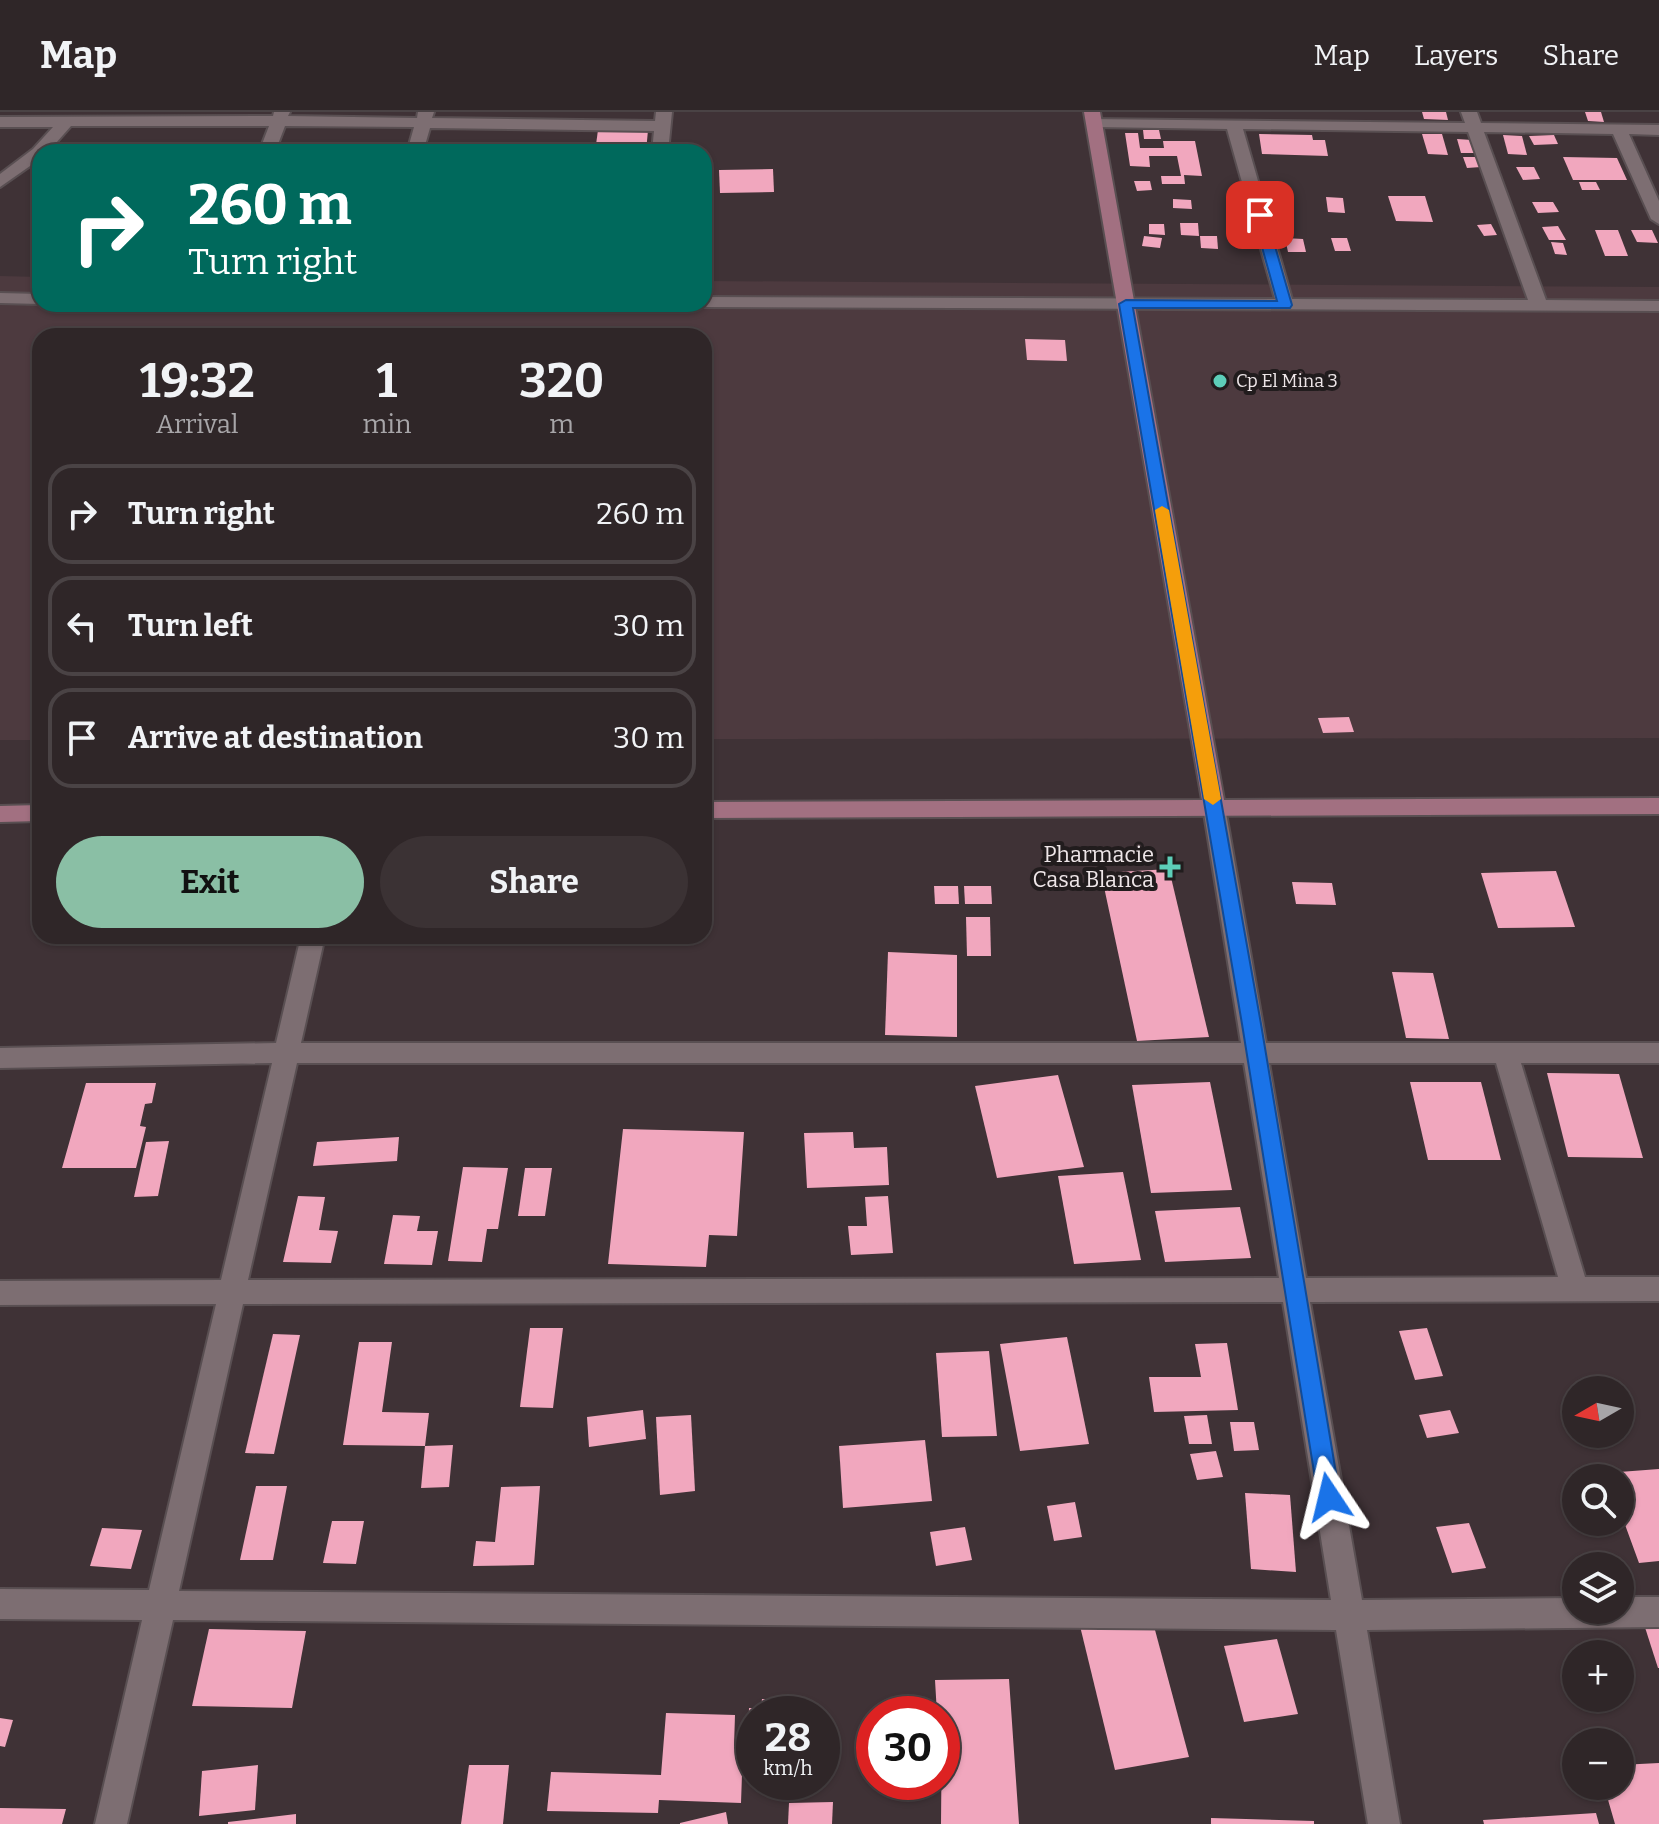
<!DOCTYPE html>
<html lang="en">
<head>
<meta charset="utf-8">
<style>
  :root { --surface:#2f2628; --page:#3b3234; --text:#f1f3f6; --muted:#a7a5a8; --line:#4a4345; --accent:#8abfa5 }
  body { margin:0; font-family:Bitter,serif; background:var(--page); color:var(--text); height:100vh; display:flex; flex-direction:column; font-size:30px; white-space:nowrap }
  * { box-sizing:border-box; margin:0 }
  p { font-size:26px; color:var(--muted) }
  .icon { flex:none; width:44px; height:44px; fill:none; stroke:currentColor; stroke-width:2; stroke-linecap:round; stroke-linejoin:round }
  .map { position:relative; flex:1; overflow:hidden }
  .panel { position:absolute; left:32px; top:216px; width:680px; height:616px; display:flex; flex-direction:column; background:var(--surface); border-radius:24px; box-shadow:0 2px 6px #0004,0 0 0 2px var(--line) }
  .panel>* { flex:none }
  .top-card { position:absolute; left:32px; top:32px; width:680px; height:168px; border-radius:24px; box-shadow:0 2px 6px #0004,0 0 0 2px var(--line); background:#00695c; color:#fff; overflow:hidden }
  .needle { width:52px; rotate:261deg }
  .buttons { position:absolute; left:1562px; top:1264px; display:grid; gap:16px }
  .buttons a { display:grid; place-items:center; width:72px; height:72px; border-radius:50%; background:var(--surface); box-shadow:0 2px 6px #0004,0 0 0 2px var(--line); font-size:40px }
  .speed { position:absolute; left:736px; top:1584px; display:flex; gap:16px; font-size:40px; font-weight:700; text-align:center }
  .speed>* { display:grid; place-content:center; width:104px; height:104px; border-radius:50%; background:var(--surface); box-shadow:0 2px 6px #0004,0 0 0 2px var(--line); line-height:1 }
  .speed small { font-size:20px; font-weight:400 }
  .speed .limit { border:12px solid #d22; background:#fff; color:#111 }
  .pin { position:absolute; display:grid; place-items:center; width:68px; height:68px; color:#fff; margin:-34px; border-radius:16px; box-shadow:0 4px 12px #0006 }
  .me { position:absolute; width:88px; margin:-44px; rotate:350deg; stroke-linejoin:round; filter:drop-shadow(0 0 6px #0008) }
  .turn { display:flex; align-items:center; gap:28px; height:168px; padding:0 24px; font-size:36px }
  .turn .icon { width:104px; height:104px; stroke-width:2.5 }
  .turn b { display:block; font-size:56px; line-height:68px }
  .eta { display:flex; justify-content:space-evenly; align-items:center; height:136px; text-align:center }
  .eta b { font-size:48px; font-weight:700; line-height:56px }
  .primary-button { display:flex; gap:16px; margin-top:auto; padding:16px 24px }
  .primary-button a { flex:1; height:92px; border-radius:48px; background:var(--accent); color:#111; font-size:32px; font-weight:700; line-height:92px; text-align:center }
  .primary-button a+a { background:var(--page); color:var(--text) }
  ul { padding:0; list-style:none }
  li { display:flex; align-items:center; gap:24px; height:100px; margin:0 16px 12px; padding:0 8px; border:4px solid var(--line); border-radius:24px }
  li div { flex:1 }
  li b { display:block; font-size:30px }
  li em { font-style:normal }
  header { display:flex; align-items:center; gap:48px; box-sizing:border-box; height:112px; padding:0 40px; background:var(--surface); border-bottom:2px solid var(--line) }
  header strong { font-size:38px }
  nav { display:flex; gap:44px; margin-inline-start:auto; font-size:28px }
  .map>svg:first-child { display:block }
</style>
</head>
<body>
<header>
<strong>Map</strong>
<nav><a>Map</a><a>Layers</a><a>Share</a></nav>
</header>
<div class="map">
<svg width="1659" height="1712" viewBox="0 0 1659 1712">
  <rect width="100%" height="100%" fill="#3f3236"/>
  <path fill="#4d3a3f" d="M0,164l40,1v27h664v-23l955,6v451l-955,1v-403h-664v404h-40z"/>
  <g fill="#f1a7be">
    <path d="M1422,0h24l2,8 -24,-1z"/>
    <path d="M1585,0h16l3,10 -16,-1z"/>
    <path d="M598,18h50l-2,22h-51z"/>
    <path d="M1143,18h16l2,9h-17z"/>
    <path d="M1125,21h13l2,15h24l-1,-7h32l7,35 -18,-1 1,9h-23l-1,-8h20l-4,-20h-28l1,11 -20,-1z"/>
    <path d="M1259,22l53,1 1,5h12l3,16 -66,-2z"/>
    <path d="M1422,22h20l6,21 -20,-1z"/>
    <path d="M1503,23l19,1 5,19 -19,-1z"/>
    <path d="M1554,23l4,9 -24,1 -5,-9z"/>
    <path d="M1457,27l15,1 4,13h-15z"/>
    <path d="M1463,45h13l5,10 -14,1z"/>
    <path d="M1563,45l54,1 10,22h-54z"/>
    <path d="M1516,55h18l6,12 -17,1z"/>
    <path d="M773,57l1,23 -54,1 -1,-23z"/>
    <path d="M1134,69h16l2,9 -15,1z"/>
    <path d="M1579,70h17l4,8h-18z"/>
    <path d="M1388,84h37l8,26 -37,-1z"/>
    <path d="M1326,85l17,1 2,15 -17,-1z"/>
    <path d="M1173,87l18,1 1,9 -19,-1z"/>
    <path d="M1532,90h21l6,10 -21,1z"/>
    <path d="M1180,111h18l1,13 -18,-1z"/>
    <path d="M1149,112h15l1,11 -16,-1z"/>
    <path d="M1491,112l6,11 -13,1 -7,-11z"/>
    <path d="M1234,114h15l3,11h-15z"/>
    <path d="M1558,114l8,14h-17l-7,-13z"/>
    <path d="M1595,118h23l10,26h-23z"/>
    <path d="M1631,118h21l6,13 -21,-1z"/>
    <path d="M1144,124l18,2 -2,10 -18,-2z"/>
    <path d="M1200,124h17l1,13 -17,-1z"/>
    <path d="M1285,126l18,1 3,13h-18z"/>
    <path d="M1331,126h16l4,13h-16z"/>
    <path d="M1551,130l12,1 4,12 -12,-1z"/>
    <path d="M1025,227l40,1 2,21 -40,-1z"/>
    <path d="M1349,605l5,15 -31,1 -5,-15z"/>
    <path d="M1169,757l40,168 -72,4 -36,-168z"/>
    <path d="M1556,759l19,56 -77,1 -17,-55z"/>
    <path d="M1292,770l40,1 4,22 -40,-1z"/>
    <path d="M934,774h24l1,18h-24z"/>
    <path d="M964,774h27l1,18h-27z"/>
    <path d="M966,805h24l1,39h-24z"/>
    <path d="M888,840l69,3v82l-72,-2z"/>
    <path d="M1392,860l41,1 16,66 -43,-1z"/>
    <path d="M1547,961l72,1 24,84 -75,-1z"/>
    <path d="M1058,963l26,92 -87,11 -22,-92z"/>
    <path d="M1210,970l22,108 -81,3 -19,-108z"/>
    <path d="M1410,970h71l20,78h-73z"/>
    <path d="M86,971h70l-4,20 -7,1 -5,22 6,1 -10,41h-74z"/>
    <path d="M623,1017l121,3 -7,104 -28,-1 -3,32 -98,-3z"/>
    <path d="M853,1020l1,16 33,-1 2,38 -82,3 -3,-55z"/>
    <path d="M399,1025l-2,24 -84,5 4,-24z"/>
    <path d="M169,1029l-11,55 -24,1 12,-55z"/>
    <path d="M463,1055l45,1 -10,61h-11l-5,33 -34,-1z"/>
    <path d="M525,1056h27l-7,48h-27z"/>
    <path d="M1123,1060l18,88 -67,4 -16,-88z"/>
    <path d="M298,1084l27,1 -6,33 19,1 -7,32 -48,-1z"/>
    <path d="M888,1084l5,57 -42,2 -3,-29h19l-2,-29z"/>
    <path d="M1240,1095l11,51 -86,4 -10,-51z"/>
    <path d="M393,1103l27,1 -3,15h21l-6,34 -48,-1z"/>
    <path d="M530,1216h33l-10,80 -33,-1z"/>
    <path d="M1427,1216l16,48 -28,4 -16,-49z"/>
    <path d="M273,1222l27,1 -26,119 -29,-1z"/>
    <path d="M1067,1225l22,107 -69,7 -20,-107z"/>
    <path d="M359,1230h33l-10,70 47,1 -4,33 -82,-1z"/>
    <path d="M1227,1231l11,67 -84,2 -5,-35h52l-6,-33z"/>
    <path d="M989,1239l8,85 -55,1 -6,-84z"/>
    <path d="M643,1298l3,29 -57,8 -2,-30z"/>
    <path d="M1450,1298l9,23 -32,5 -8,-23z"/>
    <path d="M691,1303l4,76 -35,4 -4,-78z"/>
    <path d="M1207,1303l5,29h-23l-5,-28z"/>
    <path d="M1230,1310h24l5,28 -25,1z"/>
    <path d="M925,1328l7,61 -89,7 -4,-62z"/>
    <path d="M453,1333l-4,42 -28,1 4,-42z"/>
    <path d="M1216,1339l7,26 -26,3 -7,-26z"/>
    <path d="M1659,1357v92l-20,2 -19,-52v-33h-12l-2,-5z"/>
    <path d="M256,1374h31l-14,74h-33z"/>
    <path d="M540,1374l-6,79 -61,1 3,-25 19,1 6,-55z"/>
    <path d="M1245,1381l45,2 6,77 -45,-3z"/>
    <path d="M1075,1390l7,35 -28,4 -7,-35z"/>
    <path d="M332,1409h32l-8,43 -33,-1z"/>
    <path d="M1469,1411l17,45 -34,5 -16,-46z"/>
    <path d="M965,1415l7,33 -36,6 -6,-34z"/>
    <path d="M102,1416l40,2 -11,39 -41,-3z"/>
    <path d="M1151,1503l38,142 -74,13 -35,-144z"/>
    <path d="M1659,1504v52h-1l-16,-50z"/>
    <path d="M209,1517l97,2 -14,77 -100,-2z"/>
    <path d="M1277,1527l21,75 -54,8 -20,-76z"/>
    <path d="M1009,1567l10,145h-78l1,-110h-5l-2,-34z"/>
    <path d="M762,1587l25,1 -1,14h-32v28h-6l1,-34h12z"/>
    <path d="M666,1601l69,2 -1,31h9l-2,57 -82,-3 -1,13 -111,-2 4,-39 110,3z"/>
    <path d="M0,1606l13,2 -8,27 -5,-1z"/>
    <path d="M1659,1651v61h-44l-11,-38h16v-21z"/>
    <path d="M258,1653l-3,45 -56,6 3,-45z"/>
    <path d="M469,1653h40l-6,59h-42z"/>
    <path d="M833,1690l-1,22h-44l1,-21z"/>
    <path d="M0,1696l66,1 -4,15h-62z"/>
    <path d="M726,1700l2,12h-48v-1z"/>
    <path d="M1596,1701l3,11h-115l-1,-4z"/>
    <path d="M296,1702v10h-68v-2z"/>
    <path d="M1211,1706l103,3v3h-103z"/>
  </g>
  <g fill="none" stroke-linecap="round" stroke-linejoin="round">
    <defs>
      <g id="street">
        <path d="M274,0h16l-2,4 129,2 1,-6h16l-2,6 223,3 1,-9h16l-4,40h-16l2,-21 -224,-3 -7,24h-16l7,-25 -129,-1 -10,26h-16l10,-26h-198l-23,26h-8v7l-40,28v-13l33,-25 20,-22h-53v-10l273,-1z"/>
        <path d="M1461,0h16l4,11 178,2v10l-30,-1 30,67v23l-8,-5 -38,-85 -129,-2 62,168 113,1v10l-955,-4 -7,-3h7v-7l571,2 -48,-170 -133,-2 -8,-5 2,-3 377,4zM1243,17l225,3 60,168 -236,-1z"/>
        <path d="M0,181l40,1 1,10 -41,-1z"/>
        <path d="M1214,687l8,2 3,6 41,236h393v20h-138l64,214h74v24l-349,1 52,298 214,-2v12h44v-13h39v30l-292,3 33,194h-32l-32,-194 -1163,-10 -46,204h-32l47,-204 -142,-1v-30l149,1 67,-286 -216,1v-24l221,-1 51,-217 -272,5v-20l276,-5 25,-107h24l-24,107h940l-38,-236 3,-6zM297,951h947l35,215 -1031,2zM1269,951h227l62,214 -252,1zM1283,1190l48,298 -1152,-9 64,-287z"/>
      </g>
      <g id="secondary">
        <path d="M1084,0h16l124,688 435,-2v16l-955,4v-16l498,-2z"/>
        <path d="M40,693v16l-40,1v-16z"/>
      </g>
    </defs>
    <use href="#street" stroke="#594f52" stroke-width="4"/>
    <use href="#secondary" stroke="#594f52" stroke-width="4"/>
    <use href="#street" fill="#7d6e72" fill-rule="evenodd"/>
    <use href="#secondary" fill="#a27081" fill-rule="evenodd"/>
  </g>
  <path fill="#1a73e8" stroke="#114b97" stroke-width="2" d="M1260,99l6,4 26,90 -2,3h-157l128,716 79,473 -3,7 -8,3 -7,-3 -4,-7 -76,-473 -123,-720 7,-4 151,1 -24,-86z"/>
  <path fill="#f59e0b" d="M1162,394l7,4 52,289 -8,6 -9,-6 -49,-289z"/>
  <g fill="#5dceb9" stroke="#211c1d" stroke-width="3">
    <circle cx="1220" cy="269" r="8"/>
    <path d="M1166 743h8v8h8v8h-8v8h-8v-8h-8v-8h8z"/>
  </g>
  <g text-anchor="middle" stroke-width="8" stroke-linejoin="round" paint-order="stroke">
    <g font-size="18" fill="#eee6e8" stroke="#211c1d" text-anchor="start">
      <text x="1236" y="275">Cp El Mina 3</text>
    </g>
    <g font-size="22" fill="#eee6e8" stroke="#211c1d" text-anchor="end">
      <text x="1154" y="750">Pharmacie<tspan x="1154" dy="25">Casa Blanca</tspan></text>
    </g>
  </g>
</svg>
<div class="buttons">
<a><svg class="needle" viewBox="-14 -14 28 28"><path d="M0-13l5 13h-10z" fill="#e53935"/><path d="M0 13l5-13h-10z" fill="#a7a5a8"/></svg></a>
<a><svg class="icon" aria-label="search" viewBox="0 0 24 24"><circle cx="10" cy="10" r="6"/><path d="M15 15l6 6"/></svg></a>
<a><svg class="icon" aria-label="layers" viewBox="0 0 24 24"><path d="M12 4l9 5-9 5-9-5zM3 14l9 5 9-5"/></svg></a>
<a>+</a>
<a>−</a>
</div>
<div class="speed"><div>28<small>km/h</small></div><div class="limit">30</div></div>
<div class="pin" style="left:1260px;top:103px;background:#d93025"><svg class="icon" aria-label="arrive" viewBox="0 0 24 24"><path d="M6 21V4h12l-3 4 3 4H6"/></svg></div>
<svg class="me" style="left:1329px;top:1385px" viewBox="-20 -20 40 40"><path d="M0-17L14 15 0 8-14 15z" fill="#1a73e8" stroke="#fff" stroke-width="4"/></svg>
<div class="top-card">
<div class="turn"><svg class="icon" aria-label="right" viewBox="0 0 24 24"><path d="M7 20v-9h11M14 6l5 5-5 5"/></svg><div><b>260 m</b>Turn right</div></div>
</div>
<section class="panel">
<div class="eta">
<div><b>19:32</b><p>Arrival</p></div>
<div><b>1</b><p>min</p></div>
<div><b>320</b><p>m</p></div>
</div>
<ul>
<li><svg class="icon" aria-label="right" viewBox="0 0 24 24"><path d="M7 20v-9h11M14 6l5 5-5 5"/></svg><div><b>Turn right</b></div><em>260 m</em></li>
<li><svg class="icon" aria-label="left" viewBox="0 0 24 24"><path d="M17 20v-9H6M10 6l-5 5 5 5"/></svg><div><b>Turn left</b></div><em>30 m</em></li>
<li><svg class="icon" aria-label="arrive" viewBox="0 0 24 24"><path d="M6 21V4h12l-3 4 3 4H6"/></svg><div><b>Arrive at destination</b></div><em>30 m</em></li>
</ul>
<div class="primary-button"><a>Exit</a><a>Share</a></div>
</section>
</div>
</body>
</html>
